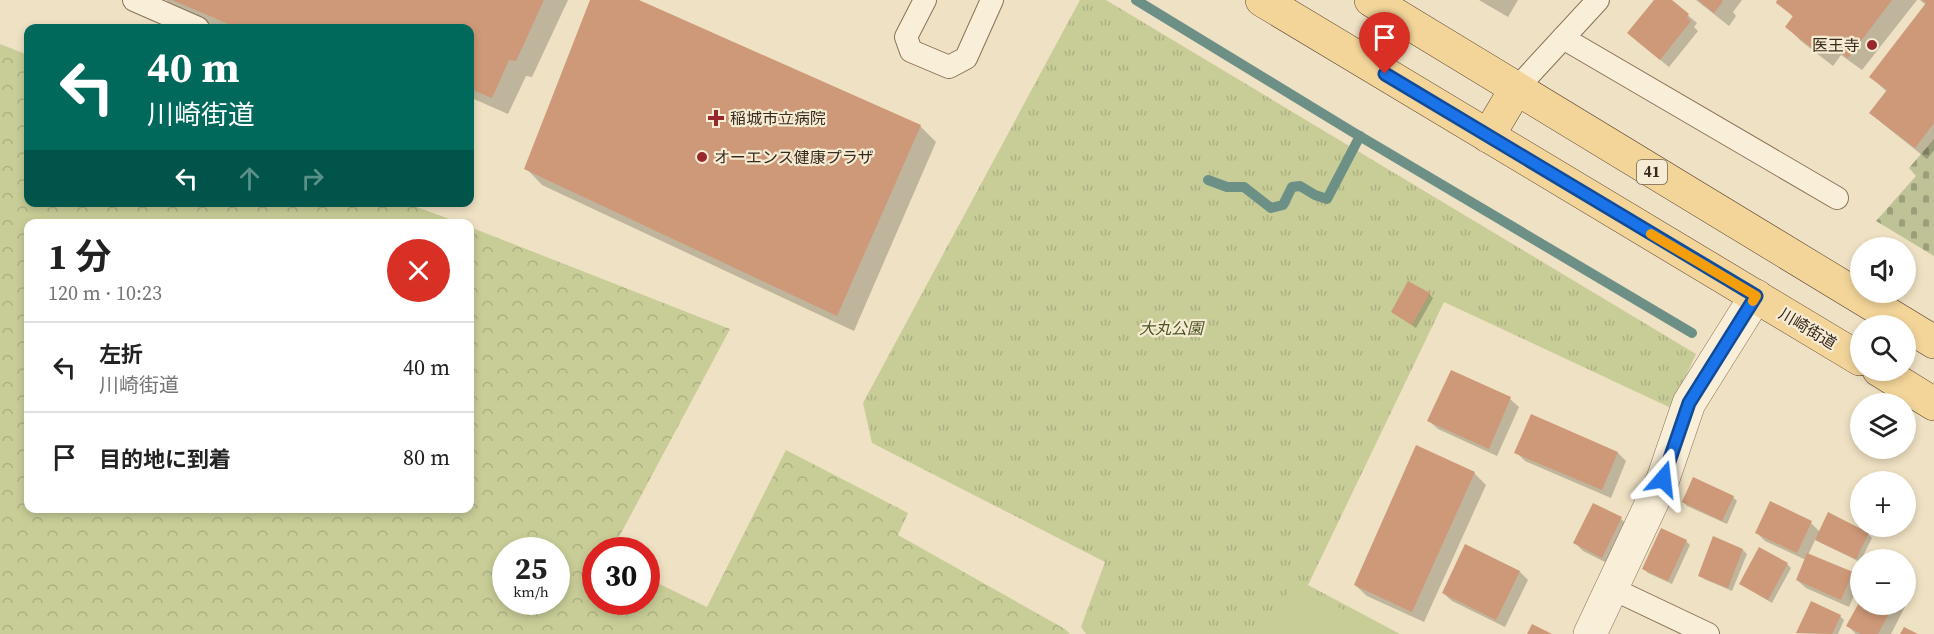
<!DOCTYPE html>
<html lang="ja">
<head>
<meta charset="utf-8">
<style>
  :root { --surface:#fff; --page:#f6f6f6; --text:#222; --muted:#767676; --line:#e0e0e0 }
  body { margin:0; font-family:"Source Serif 4","Noto Sans JP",serif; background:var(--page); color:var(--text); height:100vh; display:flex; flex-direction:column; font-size:22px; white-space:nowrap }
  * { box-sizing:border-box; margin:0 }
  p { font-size:20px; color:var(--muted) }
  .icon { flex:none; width:33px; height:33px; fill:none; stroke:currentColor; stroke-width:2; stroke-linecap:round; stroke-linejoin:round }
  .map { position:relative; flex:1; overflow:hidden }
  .side { position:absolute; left:24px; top:219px; width:450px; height:294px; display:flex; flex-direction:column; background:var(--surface); border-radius:12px; box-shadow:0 3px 9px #0003 }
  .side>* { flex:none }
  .top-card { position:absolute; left:24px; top:24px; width:450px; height:183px; border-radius:12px; box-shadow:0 3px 9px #0003; background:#00695c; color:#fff; overflow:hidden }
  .fabs { position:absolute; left:1850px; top:237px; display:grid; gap:12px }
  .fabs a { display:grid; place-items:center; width:66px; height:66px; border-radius:50%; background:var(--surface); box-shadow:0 3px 9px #0003; font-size:30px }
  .speed { position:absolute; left:492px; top:537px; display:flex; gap:12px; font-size:30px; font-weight:700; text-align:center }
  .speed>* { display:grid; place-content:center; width:78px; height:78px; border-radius:50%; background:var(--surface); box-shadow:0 3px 9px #0003; line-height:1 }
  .speed small { font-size:15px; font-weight:400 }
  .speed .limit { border:9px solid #d22; background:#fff; color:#111 }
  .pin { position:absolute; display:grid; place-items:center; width:51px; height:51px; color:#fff; margin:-62px -26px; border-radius:50% 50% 50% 0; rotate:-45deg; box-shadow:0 0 6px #0007 }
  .pin .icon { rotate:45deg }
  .me { position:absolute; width:66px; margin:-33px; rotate:17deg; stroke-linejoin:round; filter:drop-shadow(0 0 4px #0008) }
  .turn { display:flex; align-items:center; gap:21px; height:126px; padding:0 24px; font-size:27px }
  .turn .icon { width:78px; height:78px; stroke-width:2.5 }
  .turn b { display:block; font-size:42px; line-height:51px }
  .lanes { display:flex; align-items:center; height:57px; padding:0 24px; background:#0003; justify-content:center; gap:30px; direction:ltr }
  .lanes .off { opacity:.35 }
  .round { display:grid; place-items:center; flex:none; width:63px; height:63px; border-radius:32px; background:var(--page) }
  .overview { display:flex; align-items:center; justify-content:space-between; height:102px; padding:0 24px }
  h1 { font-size:36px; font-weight:700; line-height:45px }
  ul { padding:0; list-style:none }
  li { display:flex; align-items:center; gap:18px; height:90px; padding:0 24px; border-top:2px solid var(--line) }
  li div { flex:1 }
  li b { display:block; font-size:22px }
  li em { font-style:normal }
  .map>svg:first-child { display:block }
</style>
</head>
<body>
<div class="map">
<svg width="1934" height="634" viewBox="0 0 1934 634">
  <defs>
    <pattern id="grass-tufts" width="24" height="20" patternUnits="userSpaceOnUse" patternTransform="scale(1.5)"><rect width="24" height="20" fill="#c8cd97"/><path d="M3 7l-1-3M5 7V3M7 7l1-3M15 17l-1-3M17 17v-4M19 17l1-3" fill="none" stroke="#adb082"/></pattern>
    <pattern id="forest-crowns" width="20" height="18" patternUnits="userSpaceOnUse" patternTransform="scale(1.5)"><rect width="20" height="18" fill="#c8cd97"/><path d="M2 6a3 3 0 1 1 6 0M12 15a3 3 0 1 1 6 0" fill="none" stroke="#adb082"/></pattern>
    <pattern id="cemetery-stones" width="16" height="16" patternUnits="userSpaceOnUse" patternTransform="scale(1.5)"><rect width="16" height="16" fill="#bec296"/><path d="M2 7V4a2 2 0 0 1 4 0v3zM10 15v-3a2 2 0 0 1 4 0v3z" fill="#9b9e7a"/></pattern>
  </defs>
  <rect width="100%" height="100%" fill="#efe1c3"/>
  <path fill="url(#grass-tufts)" d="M1080,0h26l590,354 -25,54 -227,-106 -136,283 92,49h-314l-5,-7 24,-65 -233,-119 -9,-40z"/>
  <path fill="url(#forest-crowns)" fill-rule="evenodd" d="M0,44l28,11v147l378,1 54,20 -432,1v284h442v-281l260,102 -118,221h-16v52h50l1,-24 60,29 79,-157 122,63 -10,22 167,94 5,5h-1070zM506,550h50v52h-50z"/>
  <path fill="url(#cemetery-stones)" d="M1934,139v117l-58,-35 40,-45 -7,-8z"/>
  <path fill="#c8cd97" d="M1292,584l100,50h-125z"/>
  <g fill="#0003">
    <path d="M166,0h402l-36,77 -6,-1 -18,38 -34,-15 -4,-5v-66h-251l-45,-19z"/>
    <path d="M592,0h43l285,126 16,16 -82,189 -312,-146 -16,-17z"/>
    <path d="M1479,0h39l-10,17z"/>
    <path d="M1656,0h14l27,23 -3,4 4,4 -29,36 -32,-26z"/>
    <path d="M1696,0h46l-9,12 3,4 -7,10z"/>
    <path d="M1779,0h138l-55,70 -21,-15 -8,11 -32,-25 -14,-14 7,-9 -16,-16z"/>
    <path d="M1920,0h14v150l-7,9 -44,-35 -12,-11 16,-21 -16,-15 55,-72z"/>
    <path d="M1429,294l4,4 -17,30 -24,-16z"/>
    <path d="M1451,372l59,27 9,8 -22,49 -59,-27 -9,-8z"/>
    <path d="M1532,416l86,37 8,8 -15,37 -86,-37 -9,-9z"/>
    <path d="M1474,473l12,12 -62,137 -57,-26 -12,-11z"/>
    <path d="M1733,497l4,4 -10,23 -40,-18 -4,-4z"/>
    <path d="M1770,503l41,20 9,9 48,2 4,4 -12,24 -39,-19 -5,-5 -8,17 44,18 8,8 -11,26 -43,-19 -9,-8 9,-20 -41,-19 -8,-8z"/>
    <path d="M1593,505l28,14 9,8 -19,38 -28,-14 -8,-8z"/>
    <path d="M1686,541l4,4 -18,39 -24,-11 -4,-4z"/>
    <path d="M1466,546l54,26 8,8 -23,47 -53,-26 -9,-8z"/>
    <path d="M1743,550l4,4 -15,37 -28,-12 -4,-4z"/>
    <path d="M1787,564l4,4 -19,35 -32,-19z"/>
    <path d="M1905,589l6,6 -20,39h-35l-8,-8 12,-22h45z"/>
    <path d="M1840,616l4,4 -6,14 -40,-1z"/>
  </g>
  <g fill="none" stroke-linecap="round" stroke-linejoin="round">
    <g stroke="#6c9086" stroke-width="10">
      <path d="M1136,0l215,131 341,202"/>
      <path d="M1208,180l19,7h17l27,21 12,-3 9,-18 8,-1 15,9 12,4 33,-63"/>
    </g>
  </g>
  <g fill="#ce9978">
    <path d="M172,0h372l-28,61 -7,-1 -17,38 -22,-9v-61h-33l-1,-2 -21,2h-177z"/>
    <path d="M590,0h49l282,125 -84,191 -313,-147z"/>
    <path d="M1654,0h18l17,14 -2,3 4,4 -31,39 -33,-27z"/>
    <path d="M1698,0h24l1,1 -9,12z"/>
    <path d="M1777,0h115l-44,58 -21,-16 -9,11 -33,-26 8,-11 -17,-13z"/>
    <path d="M1922,0h12v123l-19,25 -46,-35 18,-23 -18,-13 57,-74z"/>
    <path d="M1408,281l22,12 -18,32 -21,-13z"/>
    <path d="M1451,370l60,27 -22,52 -62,-28z"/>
    <path d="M1531,414l87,38 -16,38 -88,-37z"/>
    <path d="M1416,445l59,27 -63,140 -58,-27z"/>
    <path d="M1693,477l41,19 -12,25 -40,-19z"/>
    <path d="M1770,501l42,20 -15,32 -42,-20z"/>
    <path d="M1593,503l29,14 -20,41 -29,-15z"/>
    <path d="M1828,512l41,21 -13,26 -41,-19z"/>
    <path d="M1661,528l26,12 -19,41 -26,-12z"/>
    <path d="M1713,536l30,13 -15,39 -30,-12z"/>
    <path d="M1465,544l55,27 -24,49 -54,-27z"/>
    <path d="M1759,547l29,16 -20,37 -29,-16z"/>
    <path d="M1807,553l46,19 -12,28 -45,-20z"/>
    <path d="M1811,601l30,14 -9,19 -36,-1z"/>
    <path d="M1860,601v3h34l-16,30h-17l-15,-8z"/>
    <path d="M1532,624l20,10h-25z"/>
    <path d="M1904,627l14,7h-18z"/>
  </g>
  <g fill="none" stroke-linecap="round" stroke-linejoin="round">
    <defs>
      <g id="service">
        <path d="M134,0l64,28"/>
        <path d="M925,0l-19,37 5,14 38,16 17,-9 26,-58"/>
        <path d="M1563,38l274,160"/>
        <path d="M1516,89l82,-89"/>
        <path d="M1611,588l97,46"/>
      </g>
      <path id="minor" d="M1590,634l73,-155 26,-76 67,-107"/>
      <g id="primary">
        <path d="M1262,0l598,359"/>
        <path d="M1371,0l563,342"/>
        <path d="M1488,136l28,-47"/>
        <path d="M1879,370l55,34"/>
      </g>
    </defs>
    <use href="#service" stroke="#897259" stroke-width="24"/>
    <use href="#minor" stroke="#897259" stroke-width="34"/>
    <use href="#primary" stroke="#57402e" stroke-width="34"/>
    <use href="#service" stroke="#f9eed7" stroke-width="22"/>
    <use href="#minor" stroke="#f9eed7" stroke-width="33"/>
    <use href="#primary" stroke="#f3d59a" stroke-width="33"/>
  </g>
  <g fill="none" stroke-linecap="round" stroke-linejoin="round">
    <defs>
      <path id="route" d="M1385,74l371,222 -67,107 -26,76"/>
    </defs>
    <use href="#route" stroke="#114b97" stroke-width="15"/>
    <use href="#route" stroke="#1a73e8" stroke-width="10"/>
    <path stroke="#f59e0b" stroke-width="10" d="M1651,234l105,62 -3,5"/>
  </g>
  <g fill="#99282c" stroke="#f6ebd3" stroke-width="2">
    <circle cx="1872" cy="45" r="6"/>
    <path d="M713 109h6v6h6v6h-6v6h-6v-6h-6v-6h6z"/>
    <circle cx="702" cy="157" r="6"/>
  </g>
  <g text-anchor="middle" stroke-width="4.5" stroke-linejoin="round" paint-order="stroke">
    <rect fill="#f6ebd3" stroke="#726454" stroke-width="1.5" x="1637" y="160" width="30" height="24" rx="4.5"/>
    <g font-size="15" font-weight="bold" fill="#392a1e">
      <text x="1652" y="177">41</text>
    </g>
    <g font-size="16" fill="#392a1e" stroke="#f6ebd3" text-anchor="start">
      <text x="1860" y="51" text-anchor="end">医王寺</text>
      <text x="730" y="124">稲城市立病院</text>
      <text x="714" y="163">オーエンス健康プラザ</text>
    </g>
    <g font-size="16" font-style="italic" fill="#4b5624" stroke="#f6ebd3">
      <text x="1171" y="334">大丸公園</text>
    </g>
    <g font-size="16" fill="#392a1e" stroke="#f6ebd3">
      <text transform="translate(1808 328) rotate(31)" y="6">川崎街道</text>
    </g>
  </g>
</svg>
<div class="fabs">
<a><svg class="icon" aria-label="sound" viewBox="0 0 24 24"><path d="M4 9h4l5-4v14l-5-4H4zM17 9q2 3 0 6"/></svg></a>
<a><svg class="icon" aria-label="search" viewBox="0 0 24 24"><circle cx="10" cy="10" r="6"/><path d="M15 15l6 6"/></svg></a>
<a><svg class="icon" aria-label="layers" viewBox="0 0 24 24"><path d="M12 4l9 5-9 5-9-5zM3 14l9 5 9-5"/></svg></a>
<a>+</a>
<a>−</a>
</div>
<div class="speed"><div>25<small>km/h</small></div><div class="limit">30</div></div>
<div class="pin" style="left:1385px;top:74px;background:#d93025"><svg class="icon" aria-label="arrive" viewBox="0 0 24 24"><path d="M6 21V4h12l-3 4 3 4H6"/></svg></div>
<svg class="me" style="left:1663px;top:479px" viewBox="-20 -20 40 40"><path d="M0-17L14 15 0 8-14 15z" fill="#1a73e8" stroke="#fff" stroke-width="4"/></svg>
<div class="top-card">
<div class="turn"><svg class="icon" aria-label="left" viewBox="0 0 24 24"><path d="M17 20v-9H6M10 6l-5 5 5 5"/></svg><div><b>40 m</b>川崎街道</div></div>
<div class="lanes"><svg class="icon" aria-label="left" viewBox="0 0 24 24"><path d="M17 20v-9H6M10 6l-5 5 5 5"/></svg><svg class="icon off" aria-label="ahead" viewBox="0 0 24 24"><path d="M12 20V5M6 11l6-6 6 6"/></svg><svg class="icon off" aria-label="right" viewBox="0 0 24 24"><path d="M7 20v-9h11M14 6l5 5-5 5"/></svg></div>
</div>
<section class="side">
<div class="overview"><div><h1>1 分</h1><p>120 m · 10:23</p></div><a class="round" style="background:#d93025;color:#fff"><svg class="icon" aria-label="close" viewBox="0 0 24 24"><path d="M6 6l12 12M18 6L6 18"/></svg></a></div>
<ul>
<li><svg class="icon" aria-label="left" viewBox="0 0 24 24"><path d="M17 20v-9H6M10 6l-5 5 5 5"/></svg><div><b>左折</b><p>川崎街道</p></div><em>40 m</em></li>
<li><svg class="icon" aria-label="arrive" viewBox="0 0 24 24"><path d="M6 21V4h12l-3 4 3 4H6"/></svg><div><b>目的地に到着</b></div><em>80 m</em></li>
</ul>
</section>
</div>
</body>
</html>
